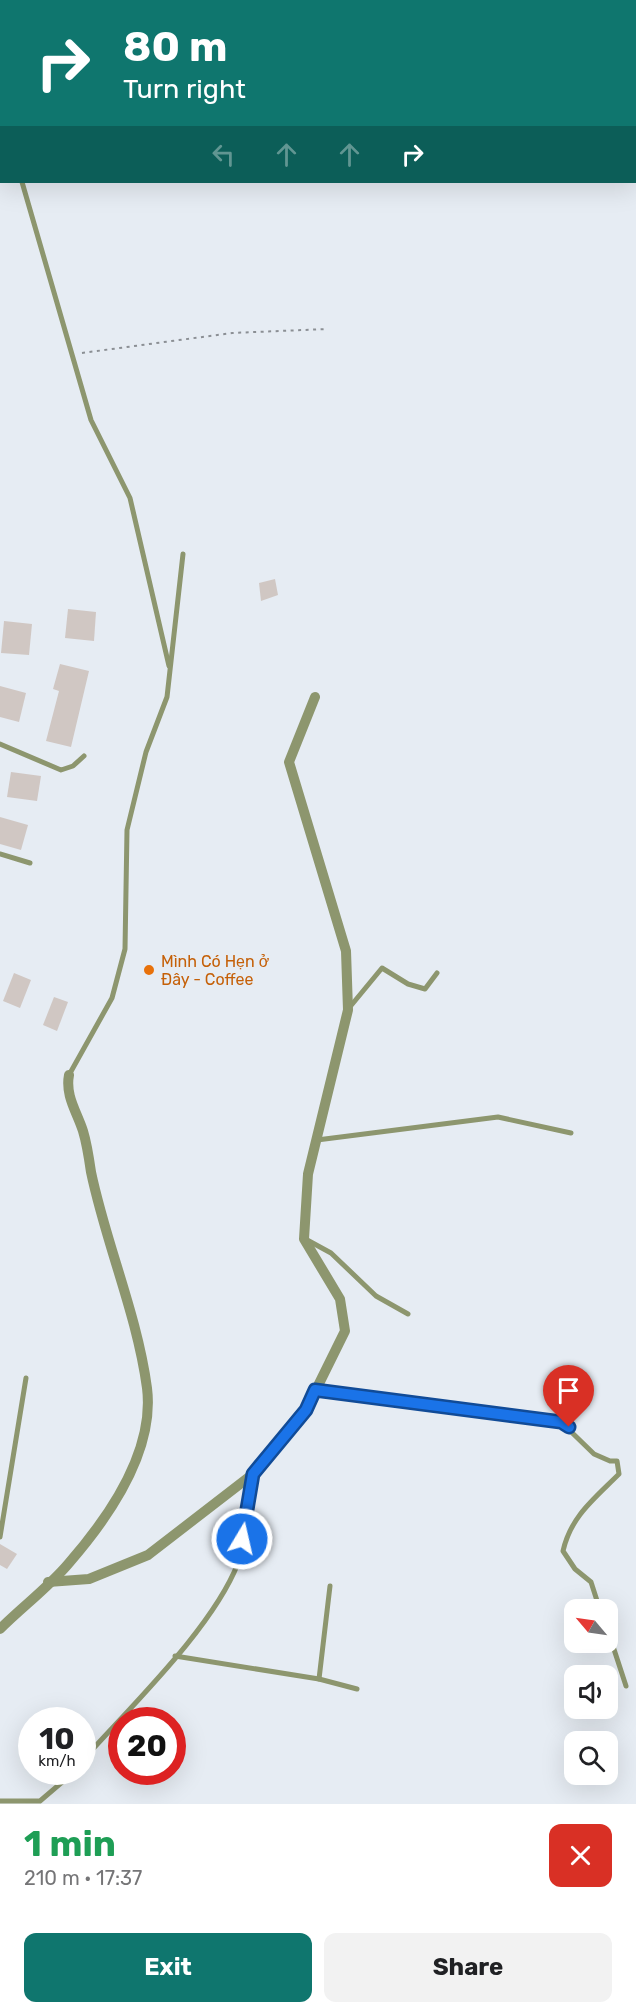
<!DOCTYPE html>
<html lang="en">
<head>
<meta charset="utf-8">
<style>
  :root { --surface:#fff; --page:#f2f2f2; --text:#202124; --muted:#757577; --accent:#0f766e }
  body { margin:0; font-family:Rubik,sans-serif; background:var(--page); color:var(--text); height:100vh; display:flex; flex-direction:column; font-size:22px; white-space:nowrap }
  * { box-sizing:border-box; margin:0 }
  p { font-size:20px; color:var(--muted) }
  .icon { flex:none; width:33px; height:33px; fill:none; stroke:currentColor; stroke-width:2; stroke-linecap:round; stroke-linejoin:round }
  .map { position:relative; height:1804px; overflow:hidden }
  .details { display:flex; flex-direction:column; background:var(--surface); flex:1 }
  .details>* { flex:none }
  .hud { position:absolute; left:0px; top:0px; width:636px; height:183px; box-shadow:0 6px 24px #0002; background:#0f766e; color:#fff; overflow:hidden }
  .needle { width:39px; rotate:299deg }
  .fabs { position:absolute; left:564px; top:1599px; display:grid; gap:12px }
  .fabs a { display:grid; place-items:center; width:54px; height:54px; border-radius:12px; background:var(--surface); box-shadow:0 6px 24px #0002; font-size:30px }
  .speed { position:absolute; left:18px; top:1707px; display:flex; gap:12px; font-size:30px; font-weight:700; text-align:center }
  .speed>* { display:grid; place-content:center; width:78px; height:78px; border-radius:50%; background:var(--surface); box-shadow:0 6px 24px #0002; line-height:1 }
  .speed small { font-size:15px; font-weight:400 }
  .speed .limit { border:9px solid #d22; background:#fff; color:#111 }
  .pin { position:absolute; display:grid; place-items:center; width:51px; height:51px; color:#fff; margin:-62px -26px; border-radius:50% 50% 50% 0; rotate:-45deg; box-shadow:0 0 6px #0007 }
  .pin .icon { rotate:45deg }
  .me { position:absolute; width:66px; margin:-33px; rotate:9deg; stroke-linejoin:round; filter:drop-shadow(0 0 4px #0008) }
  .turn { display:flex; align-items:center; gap:21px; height:126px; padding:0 24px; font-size:27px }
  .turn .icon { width:78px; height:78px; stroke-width:2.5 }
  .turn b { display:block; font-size:42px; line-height:51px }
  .lanes { display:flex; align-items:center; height:57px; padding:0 24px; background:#0003; justify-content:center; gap:30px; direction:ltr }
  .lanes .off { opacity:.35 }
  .round { display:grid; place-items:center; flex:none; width:63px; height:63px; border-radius:12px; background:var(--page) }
  .head { display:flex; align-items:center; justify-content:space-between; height:102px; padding:0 24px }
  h1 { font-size:36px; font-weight:700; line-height:45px; color:#1e9e55 }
  .button { display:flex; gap:12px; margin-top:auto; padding:12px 24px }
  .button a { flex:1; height:69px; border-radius:12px; background:var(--accent); color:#fff; font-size:24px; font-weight:700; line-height:69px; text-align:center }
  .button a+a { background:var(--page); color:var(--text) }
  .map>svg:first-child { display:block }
</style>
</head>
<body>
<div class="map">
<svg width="636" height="1804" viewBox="0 0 636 1804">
  <rect width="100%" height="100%" fill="#e6ecf3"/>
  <g fill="#d0c7c3">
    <path d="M275,579l3,16 -17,6 -2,-18z"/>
    <path d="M68,609l28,3 -2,29 -29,-3z"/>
    <path d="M4,621l28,3 -3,31 -28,-2z"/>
    <path d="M60,664l29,7 -18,76 -25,-6 13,-50 -6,-2z"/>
    <path d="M0,686l26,7 -7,29 -19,-5z"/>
    <path d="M11,772l30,4 -4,25 -30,-4z"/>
    <path d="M0,817l28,8 -7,25 -21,-6z"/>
    <path d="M14,973l17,7 -11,28 -17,-7z"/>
    <path d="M54,997l14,5 -11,29 -14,-6z"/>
    <path d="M0,1544l17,10 -10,15 -7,-4z"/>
  </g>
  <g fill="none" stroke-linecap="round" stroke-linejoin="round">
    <path stroke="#8b8f94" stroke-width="2" stroke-dasharray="3 4.5" stroke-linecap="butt" d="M82,353l150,-20 95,-4"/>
    <g stroke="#8d966e" stroke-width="5">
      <path d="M0,53h2"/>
      <path d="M0,122l2,1"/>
      <path d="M22,182l69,238 39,78 39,168"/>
      <path d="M0,744l61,26 12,-4 11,-10"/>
      <path d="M0,854l30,9"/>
      <path d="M349,1008l33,-40 26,16 17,5 12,-16"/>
      <path d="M69,1075l43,-77 13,-49 2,-119 19,-78 21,-55 16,-143"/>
      <path d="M317,1140l181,-23 73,16"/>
      <path d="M309,1241l22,12 45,43 32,18"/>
      <path d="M315,1390l246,32 33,32 16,7h7l2,13c-25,25 -48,42 -56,77l12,18 16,13 9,28"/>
      <path d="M0,1537l26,-159"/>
      <path d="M608,1631l18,55"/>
      <path d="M175,1656l144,23 38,10"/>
      <path d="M319,1679l11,-93"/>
      <path d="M82,1761c48,-54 131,-133 156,-198 9,-26 10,-59 14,-86"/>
      <path d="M0,1801h40l34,-29"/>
    </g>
    <g stroke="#8d966e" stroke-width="10">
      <path d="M48,1582l41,-3 59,-24 105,-81 53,-64 39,-79 -5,-32 -36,-60 4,-65 40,-164 -2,-59 -57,-189 26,-65"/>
      <path d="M0,1629c22,-22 49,-42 69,-66 40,-46 86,-111 78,-175 -10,-74 -41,-144 -56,-216 -2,-14 -4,-28 -8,-41 -6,-19 -18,-35 -14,-56"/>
    </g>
  </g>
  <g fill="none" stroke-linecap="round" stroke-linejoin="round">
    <defs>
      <path id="route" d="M242,1539l11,-65 53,-64 9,-20 246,32 8,5"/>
    </defs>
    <use href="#route" stroke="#114b97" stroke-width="15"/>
    <use href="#route" stroke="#1a73e8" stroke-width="10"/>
  </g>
  <circle fill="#e8710a" stroke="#e6ecf3" stroke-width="2" cx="149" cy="970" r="6"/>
  <g text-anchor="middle" stroke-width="5" stroke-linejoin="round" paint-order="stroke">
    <g font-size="16" fill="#c56008" stroke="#e6ecf3" text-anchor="start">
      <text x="161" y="967">Mình Có Hẹn ở<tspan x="161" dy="18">Đây - Coffee</tspan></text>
    </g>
  </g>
</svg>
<div class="fabs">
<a><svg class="needle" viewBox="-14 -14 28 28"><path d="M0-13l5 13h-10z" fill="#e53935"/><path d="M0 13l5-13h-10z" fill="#757577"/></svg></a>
<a><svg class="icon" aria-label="sound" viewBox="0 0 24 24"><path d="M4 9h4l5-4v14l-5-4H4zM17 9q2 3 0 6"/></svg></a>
<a><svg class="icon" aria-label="search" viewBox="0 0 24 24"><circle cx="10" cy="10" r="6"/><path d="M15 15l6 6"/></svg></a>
</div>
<div class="speed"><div>10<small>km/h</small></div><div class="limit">20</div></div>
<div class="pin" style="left:569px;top:1427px;background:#d93025"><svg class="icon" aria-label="arrive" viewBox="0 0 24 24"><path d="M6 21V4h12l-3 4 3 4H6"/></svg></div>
<svg class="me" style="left:242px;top:1539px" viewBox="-20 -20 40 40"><circle r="17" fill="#1a73e8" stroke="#fff" stroke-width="3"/><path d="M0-11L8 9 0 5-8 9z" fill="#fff"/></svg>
<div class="hud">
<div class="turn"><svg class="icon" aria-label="right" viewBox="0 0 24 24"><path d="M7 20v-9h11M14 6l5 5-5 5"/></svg><div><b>80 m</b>Turn right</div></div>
<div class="lanes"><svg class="icon off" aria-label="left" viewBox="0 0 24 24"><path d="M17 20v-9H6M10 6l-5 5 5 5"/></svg><svg class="icon off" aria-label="ahead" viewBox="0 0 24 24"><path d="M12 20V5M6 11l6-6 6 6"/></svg><svg class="icon off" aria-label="ahead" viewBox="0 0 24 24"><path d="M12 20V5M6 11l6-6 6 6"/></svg><svg class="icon" aria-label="right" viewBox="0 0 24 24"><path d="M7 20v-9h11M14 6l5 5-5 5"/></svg></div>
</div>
</div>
<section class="details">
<div class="head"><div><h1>1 min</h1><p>210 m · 17:37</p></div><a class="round" style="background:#d93025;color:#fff"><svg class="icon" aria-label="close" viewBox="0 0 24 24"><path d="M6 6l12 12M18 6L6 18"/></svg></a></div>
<div class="button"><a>Exit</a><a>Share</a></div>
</section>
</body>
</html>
